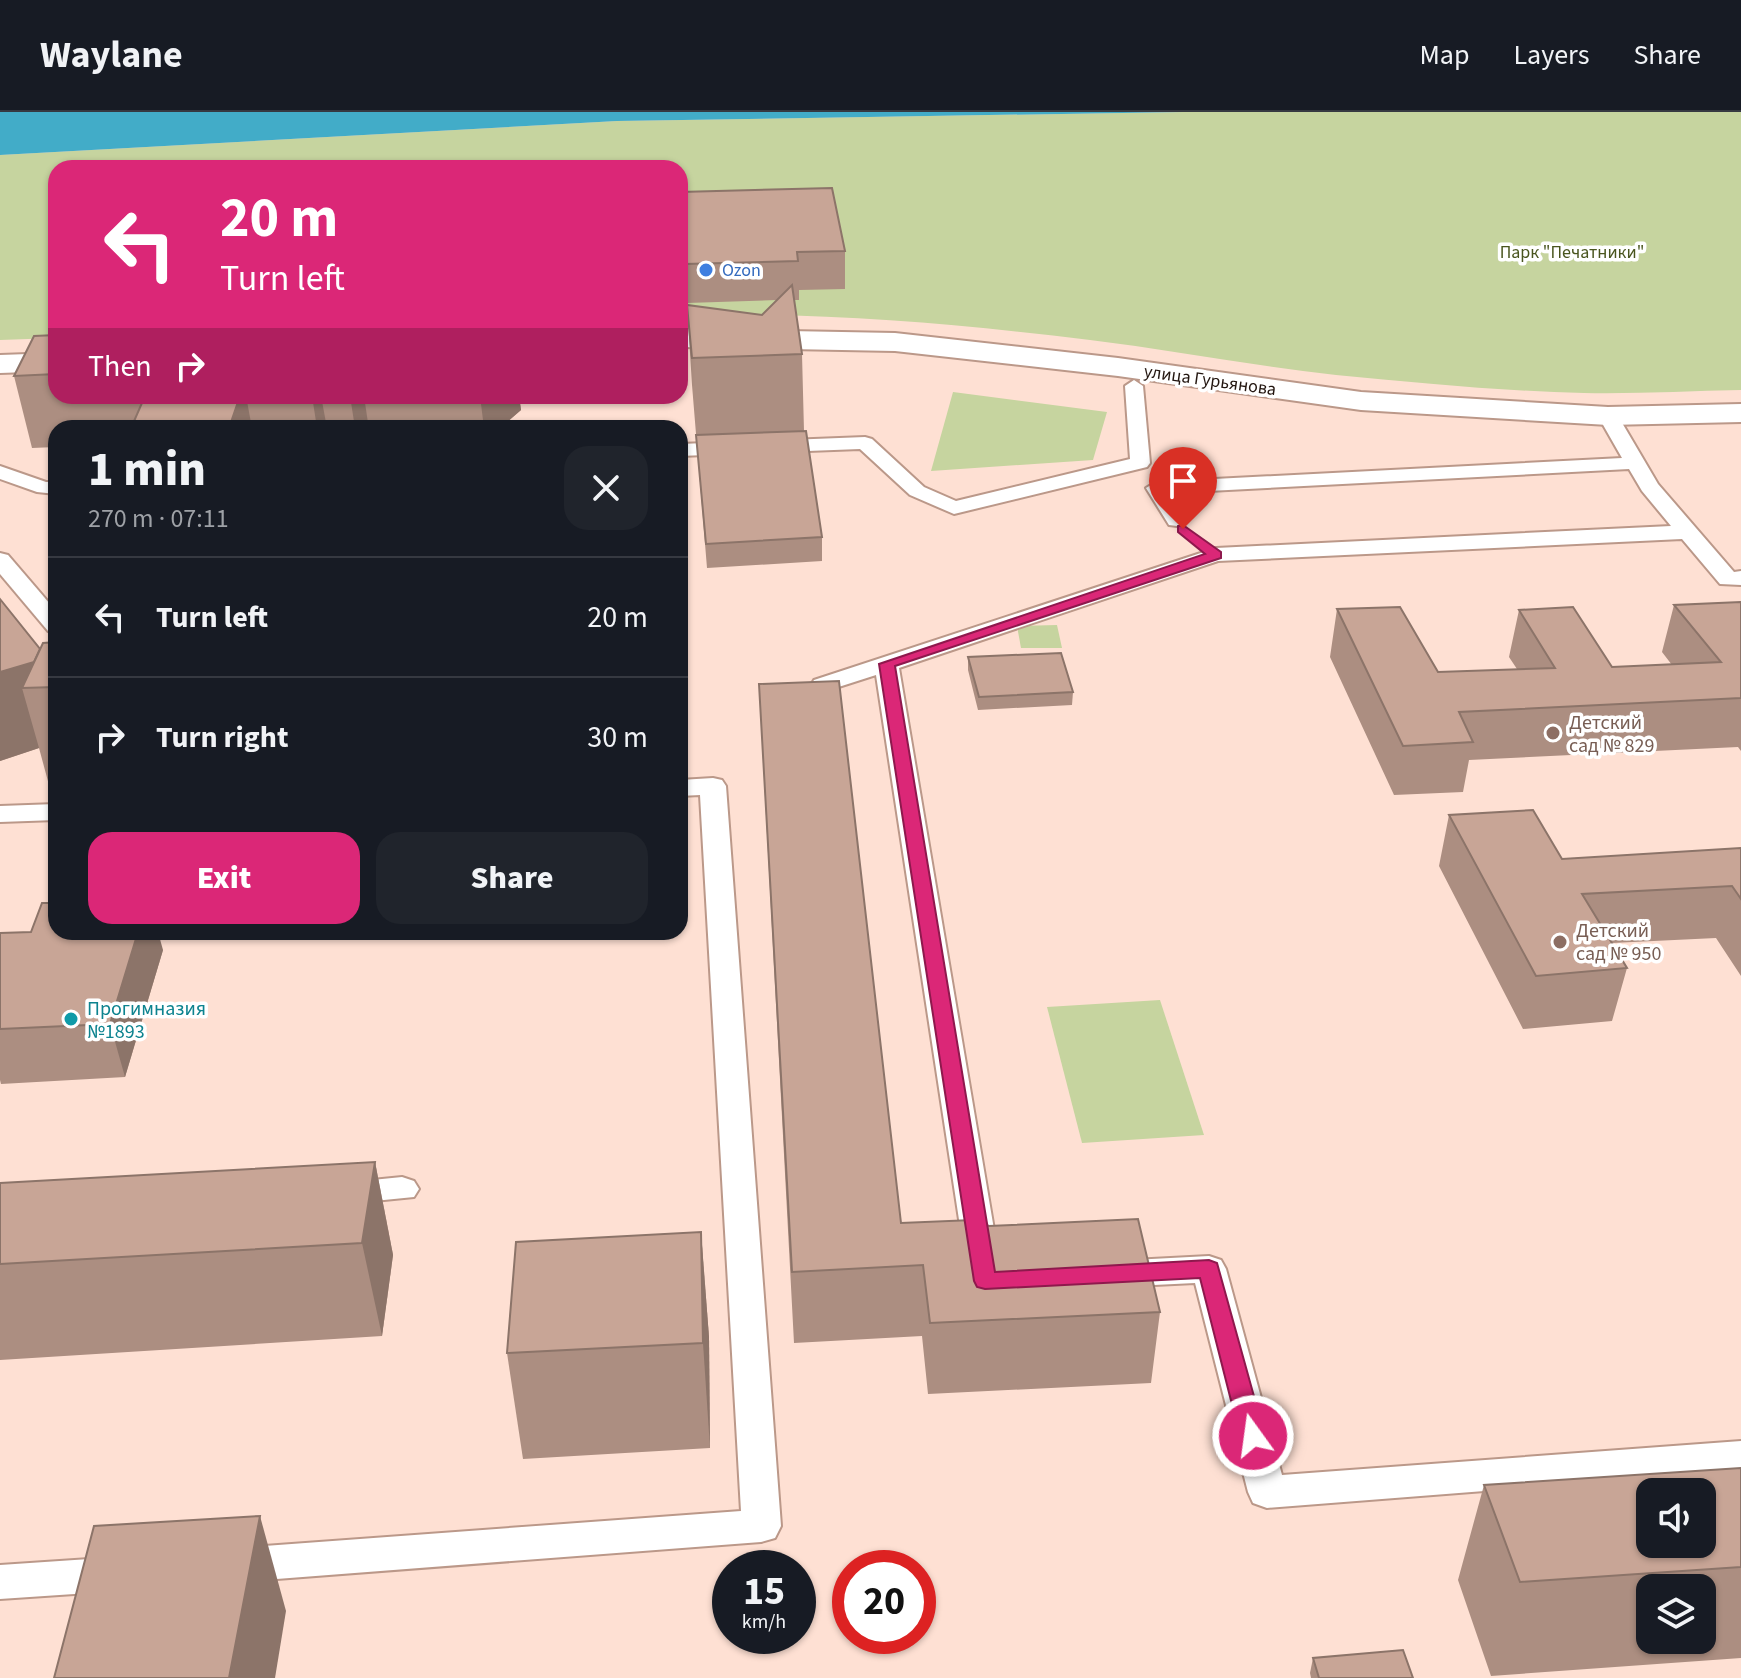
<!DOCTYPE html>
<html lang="en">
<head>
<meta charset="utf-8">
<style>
  :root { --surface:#171b24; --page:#20242c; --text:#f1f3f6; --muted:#9ea1a6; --line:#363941; --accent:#db2777 }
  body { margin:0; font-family:"Source Sans 3",sans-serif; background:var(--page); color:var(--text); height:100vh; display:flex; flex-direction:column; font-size:30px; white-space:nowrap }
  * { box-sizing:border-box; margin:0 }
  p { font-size:26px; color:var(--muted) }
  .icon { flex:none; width:44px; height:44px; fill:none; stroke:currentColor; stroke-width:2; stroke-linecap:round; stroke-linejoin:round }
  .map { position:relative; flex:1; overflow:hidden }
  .sheet { position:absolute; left:48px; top:308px; width:640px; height:520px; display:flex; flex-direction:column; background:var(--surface); border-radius:24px; box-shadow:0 2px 6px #0004 }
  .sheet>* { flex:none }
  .guide { position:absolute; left:48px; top:48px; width:640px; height:244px; border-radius:24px; box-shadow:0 2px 6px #0004; background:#db2777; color:#fff; overflow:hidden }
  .buttons { position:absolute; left:1636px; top:1366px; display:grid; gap:16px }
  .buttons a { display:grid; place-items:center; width:80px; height:80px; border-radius:16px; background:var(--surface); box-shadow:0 2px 6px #0004; font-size:40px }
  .speed { position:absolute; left:712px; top:1438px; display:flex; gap:16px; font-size:40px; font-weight:700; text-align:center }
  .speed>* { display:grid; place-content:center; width:104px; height:104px; border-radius:50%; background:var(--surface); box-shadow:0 2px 6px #0004; line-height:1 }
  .speed small { font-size:20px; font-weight:400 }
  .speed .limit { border:12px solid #d22; background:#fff; color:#111 }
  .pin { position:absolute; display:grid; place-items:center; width:68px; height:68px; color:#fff; margin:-82px -34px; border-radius:50% 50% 50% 0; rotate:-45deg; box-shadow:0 0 8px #0007 }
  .pin .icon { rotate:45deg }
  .me { position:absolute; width:88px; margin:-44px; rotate:346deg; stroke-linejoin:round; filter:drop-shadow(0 0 6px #0008) }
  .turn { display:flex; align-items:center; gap:28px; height:168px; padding:0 40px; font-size:36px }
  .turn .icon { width:104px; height:104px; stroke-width:2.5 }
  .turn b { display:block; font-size:56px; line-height:68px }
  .then { display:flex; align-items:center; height:76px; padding:0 40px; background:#0003; gap:16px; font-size:30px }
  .round { display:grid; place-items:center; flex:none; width:84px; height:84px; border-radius:24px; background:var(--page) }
  .overview { display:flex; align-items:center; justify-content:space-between; height:136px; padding:0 40px }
  h1 { font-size:48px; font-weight:800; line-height:60px }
  .cta { display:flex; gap:16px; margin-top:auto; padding:16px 40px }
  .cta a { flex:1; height:92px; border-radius:24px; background:var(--accent); color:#fff; font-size:32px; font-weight:800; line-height:92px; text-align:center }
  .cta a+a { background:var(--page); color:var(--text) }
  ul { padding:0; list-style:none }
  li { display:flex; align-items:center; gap:24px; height:120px; padding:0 40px; border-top:2px solid var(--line) }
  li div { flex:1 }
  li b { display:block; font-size:30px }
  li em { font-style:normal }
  header { display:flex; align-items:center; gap:48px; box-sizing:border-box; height:112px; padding:0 40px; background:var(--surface); border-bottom:2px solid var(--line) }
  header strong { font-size:38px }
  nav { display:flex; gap:44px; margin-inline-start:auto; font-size:28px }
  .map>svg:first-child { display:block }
</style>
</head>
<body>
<header>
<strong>Waylane</strong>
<nav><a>Map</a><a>Layers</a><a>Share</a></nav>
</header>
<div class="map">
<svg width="1741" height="1566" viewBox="0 0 1741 1566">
  <rect width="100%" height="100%" fill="#fee0d3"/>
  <g fill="#c6d49f">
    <path d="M1183,0h558v278c-52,1 -105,4 -157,3 -83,-2 -166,-10 -248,-18 -82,-9 -164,-25 -246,-35 -138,-17 -271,-28 -410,-25v-147h-624v170l-56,2v-185l617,-34z"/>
    <path d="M953,280l154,20 -14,48 -162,11z"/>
    <path d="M1057,513l5,23h-41l-4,-22z"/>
    <path d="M1160,888l44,135 -122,8 -35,-136z"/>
  </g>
  <path fill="#42acc8" d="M0,0h1183l-566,9 -617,34z"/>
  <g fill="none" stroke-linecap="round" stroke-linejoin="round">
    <defs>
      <g id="lane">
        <path d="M1134,268l9,6 7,77 -3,4 -193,47 -44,-19 -50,-46 -180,7v-12l185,-7 7,2 52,48 32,14 174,-42 -5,-73z"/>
        <path d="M1608,298l10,6 40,68 76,88 7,-1v14l-21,-1 -38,-45 -464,22 -319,107 100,591 -5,9 -12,4 -12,-4 -5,-9 -89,-584 -53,17 -9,-2 -3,-5 3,-5 402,-132 455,-22 -29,-35 -13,-22 -459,24 18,27 -11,6 -8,-1 -23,-37 10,-6 466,-24 -24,-42z"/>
        <path d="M0,354l46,16h10v12l-19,-2 -37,-13z"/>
        <path d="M0,441l8,2 48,56v22l-8,-2 -48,-57z"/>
        <path d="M713,666l9,2 4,6 55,740 -6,12 -14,4 -525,40 -14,-5 -6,-12 6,-12 14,-5 505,-37 -41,-716 -20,1v-16z"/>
        <path d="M56,692v16l-56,2v-16z"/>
        <path d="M402,1065l12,4 5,8 -5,8 -70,7 -12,-4 -5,-8 5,-8z"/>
        <path d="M1209,1144l12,4 5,9 56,206 459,-34v30l-474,37 -14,-5 -5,-11 -53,-209 -82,4 -12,-4 -5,-9 5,-9 12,-4z"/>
        <path d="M119,1445l14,5 6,12 -6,12 -14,5 -119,8v-34z"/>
      </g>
      <g id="street">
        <path d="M680,217l215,4 223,25 243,34 247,15 133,-3v18l-133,3 -247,-15 -243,-34 -223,-25 -215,-4z"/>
        <path d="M56,241v18l-56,2v-18z"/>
      </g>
    </defs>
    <use href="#lane" stroke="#bb9889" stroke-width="4"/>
    <use href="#street" stroke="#bb9889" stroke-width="4"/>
    <use href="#lane" fill="#fff" fill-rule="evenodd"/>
    <use href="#street" fill="#fff" fill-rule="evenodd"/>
  </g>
  <g fill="#ac8e81" fill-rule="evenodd">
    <path d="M680,80l165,59v38l-46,1v10h-5l8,54 2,77 18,106v24l-115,7 -15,-183 -5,-80 75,10 15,-15 -90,3v5h-7z"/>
    <path d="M56,223v61h463l2,14 -21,18h-99l-33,-5 -6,5h-306v19l-24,1 -18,-72z"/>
    <path d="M0,487l40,50 16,-7v143h-7l-10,-37 -39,13z"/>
    <path d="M1741,490v149l-3,-4 -269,13 -6,32 -69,3 -64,-138 7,-48 101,63 79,-3 -8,-12 10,-47 93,57 60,-2 -10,-13 12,-47z"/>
    <path d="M968,545l105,35 -1,13 -94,5 -10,-40z"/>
    <path d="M759,572l142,539 259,89 -9,71 -223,11 -6,-58 -128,7z"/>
    <path d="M1449,703l113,44 179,-11v128l-25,-38 -104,5 15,25 -15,53 -89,8 -84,-163z"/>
    <path d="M0,821l163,17 -38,127 -124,7 -1,-4z"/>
    <path d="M375,1050l18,93 -11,81 -382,24v-177z"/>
    <path d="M701,1120l8,105 1,111 -187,11 -16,-106z"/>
    <path d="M1741,1356v190l-250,18 -33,-96 26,-95zM1650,1476h52v52h-52z"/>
    <path d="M1313,1546l100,20h-102l-1,-5z"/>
  </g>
  <g fill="#8c7469">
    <path d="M240,284h6l6,32h-23z"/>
    <path d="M312,284h9l6,32h-10z"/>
    <path d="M350,284h14l4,27 -6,5h-7z"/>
    <path d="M480,284h39l2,14 -21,18h-16z"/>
    <path d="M47,546l-25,30 17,60 -39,13v-89z"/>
    <path d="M138,820h20l5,18 -38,127 -15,-53z"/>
    <path d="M375,1050l18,93 -11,81 -20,-93z"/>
    <path d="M701,1120l8,105 1,111 -7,-105z"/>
    <path d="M260,1404l26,95 -11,67h-46z"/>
  </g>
  <g fill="#c8a596" stroke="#8c7469" stroke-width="2" fill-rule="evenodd">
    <path d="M832,76l13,63 -48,1 1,9 -113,3v5h-5v-77z"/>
    <path d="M792,173l10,69 -110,4 -5,-53 75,10z"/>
    <path d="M56,223v39l-42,2 20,-40z"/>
    <path d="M145,284h95l-11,32h-98z"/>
    <path d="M806,319l16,106 -116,7 -10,-109z"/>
    <path d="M0,487l40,50 -6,13 -34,10z"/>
    <path d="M1741,490v96l-282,14 14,30 -70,4 -66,-137 63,-2 38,65 117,-4 -36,-58 54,-3 39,60 109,-5 -47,-57z"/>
    <path d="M56,530v45l-34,1 21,-45z"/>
    <path d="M1061,541l12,39 -94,5 -11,-40z"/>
    <path d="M839,569l62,542 72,-3 16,6 149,-7 22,93 -230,11 -7,-58 -131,7 -33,-588z"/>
    <path d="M1533,698l29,49 179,-11v51l-9,-13 -150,8 45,74 -91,8 -87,-161z"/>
    <path d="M42,791h14v29h82l-28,92 -110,5v-96l31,-1z"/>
    <path d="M375,1050l-13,81 -362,21v-81z"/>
    <path d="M701,1120l2,111 -196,10 9,-111z"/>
    <path d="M1741,1356v99l-221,15 -36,-97zM1650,1380h52v52h-52z"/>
    <path d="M260,1404l-31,162h-175l40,-152z"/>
    <path d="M1403,1538l10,28h-94l-6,-20z"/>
  </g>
  <path fill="#db2777" stroke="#8e194d" stroke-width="2" d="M1183,413l38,27v6l-326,108 100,606 214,-12 8,3 48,173 -4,7 -8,3 -9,-3 -4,-7 -40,-158 -215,11 -8,-2 -3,-6 -95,-617 326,-110 -27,-22v-6z"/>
  <circle fill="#3f7fe0" stroke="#fff" stroke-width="3" cx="706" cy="158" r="8"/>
  <g fill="#8d6e63" stroke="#fff" stroke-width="3">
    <circle cx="1553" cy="621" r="8"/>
    <circle cx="1560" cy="830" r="8"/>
  </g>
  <circle fill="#0f9aa8" stroke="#fff" stroke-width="3" cx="71" cy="907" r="8"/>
  <g text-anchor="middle" stroke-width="7" stroke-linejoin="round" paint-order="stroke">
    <g font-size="18" fill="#49551e" stroke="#fff">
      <text x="1572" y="146">Парк "Печатники"</text>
    </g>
    <g font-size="18" fill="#366cbe" stroke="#fff" text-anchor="start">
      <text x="722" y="164">Ozon</text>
    </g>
    <g font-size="18" fill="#231610" stroke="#fff">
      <text transform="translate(1210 268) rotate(8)" y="6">улица Гурьянова</text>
    </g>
    <g font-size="20" fill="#785e54" stroke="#fff" text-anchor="start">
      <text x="1569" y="617">Детский<tspan x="1569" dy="23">сад № 829</tspan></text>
      <text x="1576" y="825">Детский<tspan x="1576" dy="23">сад № 950</tspan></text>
    </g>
    <g font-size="20" fill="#0d838f" stroke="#fff" text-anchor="start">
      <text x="87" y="903">Прогимназия<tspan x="87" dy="23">№1893</tspan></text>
    </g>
  </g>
</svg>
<div class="buttons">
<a><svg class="icon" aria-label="sound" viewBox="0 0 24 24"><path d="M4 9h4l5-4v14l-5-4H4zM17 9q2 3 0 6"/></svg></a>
<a><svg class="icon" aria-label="layers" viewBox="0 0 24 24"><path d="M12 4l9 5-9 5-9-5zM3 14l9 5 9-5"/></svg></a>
</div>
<div class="speed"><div>15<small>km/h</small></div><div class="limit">20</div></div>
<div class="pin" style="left:1183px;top:417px;background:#d93025"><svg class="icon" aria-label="arrive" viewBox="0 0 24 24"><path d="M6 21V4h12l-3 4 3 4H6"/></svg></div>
<svg class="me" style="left:1253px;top:1324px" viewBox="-20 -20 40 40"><circle r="17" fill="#db2777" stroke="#fff" stroke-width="3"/><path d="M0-11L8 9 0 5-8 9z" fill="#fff"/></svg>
<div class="guide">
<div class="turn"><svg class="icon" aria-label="left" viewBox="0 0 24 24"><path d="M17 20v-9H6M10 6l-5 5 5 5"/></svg><div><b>20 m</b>Turn left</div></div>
<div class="then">Then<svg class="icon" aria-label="right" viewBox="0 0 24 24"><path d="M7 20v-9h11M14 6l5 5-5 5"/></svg></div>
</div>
<section class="sheet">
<div class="overview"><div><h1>1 min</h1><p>270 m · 07:11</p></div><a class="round"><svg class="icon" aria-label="close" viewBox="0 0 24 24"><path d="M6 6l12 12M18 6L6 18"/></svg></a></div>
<ul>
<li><svg class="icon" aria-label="left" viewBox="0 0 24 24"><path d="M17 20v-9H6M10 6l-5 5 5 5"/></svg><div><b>Turn left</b></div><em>20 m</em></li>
<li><svg class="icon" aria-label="right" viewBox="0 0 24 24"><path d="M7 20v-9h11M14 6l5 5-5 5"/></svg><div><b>Turn right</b></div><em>30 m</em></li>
</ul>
<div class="cta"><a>Exit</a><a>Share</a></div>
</section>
</div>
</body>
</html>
